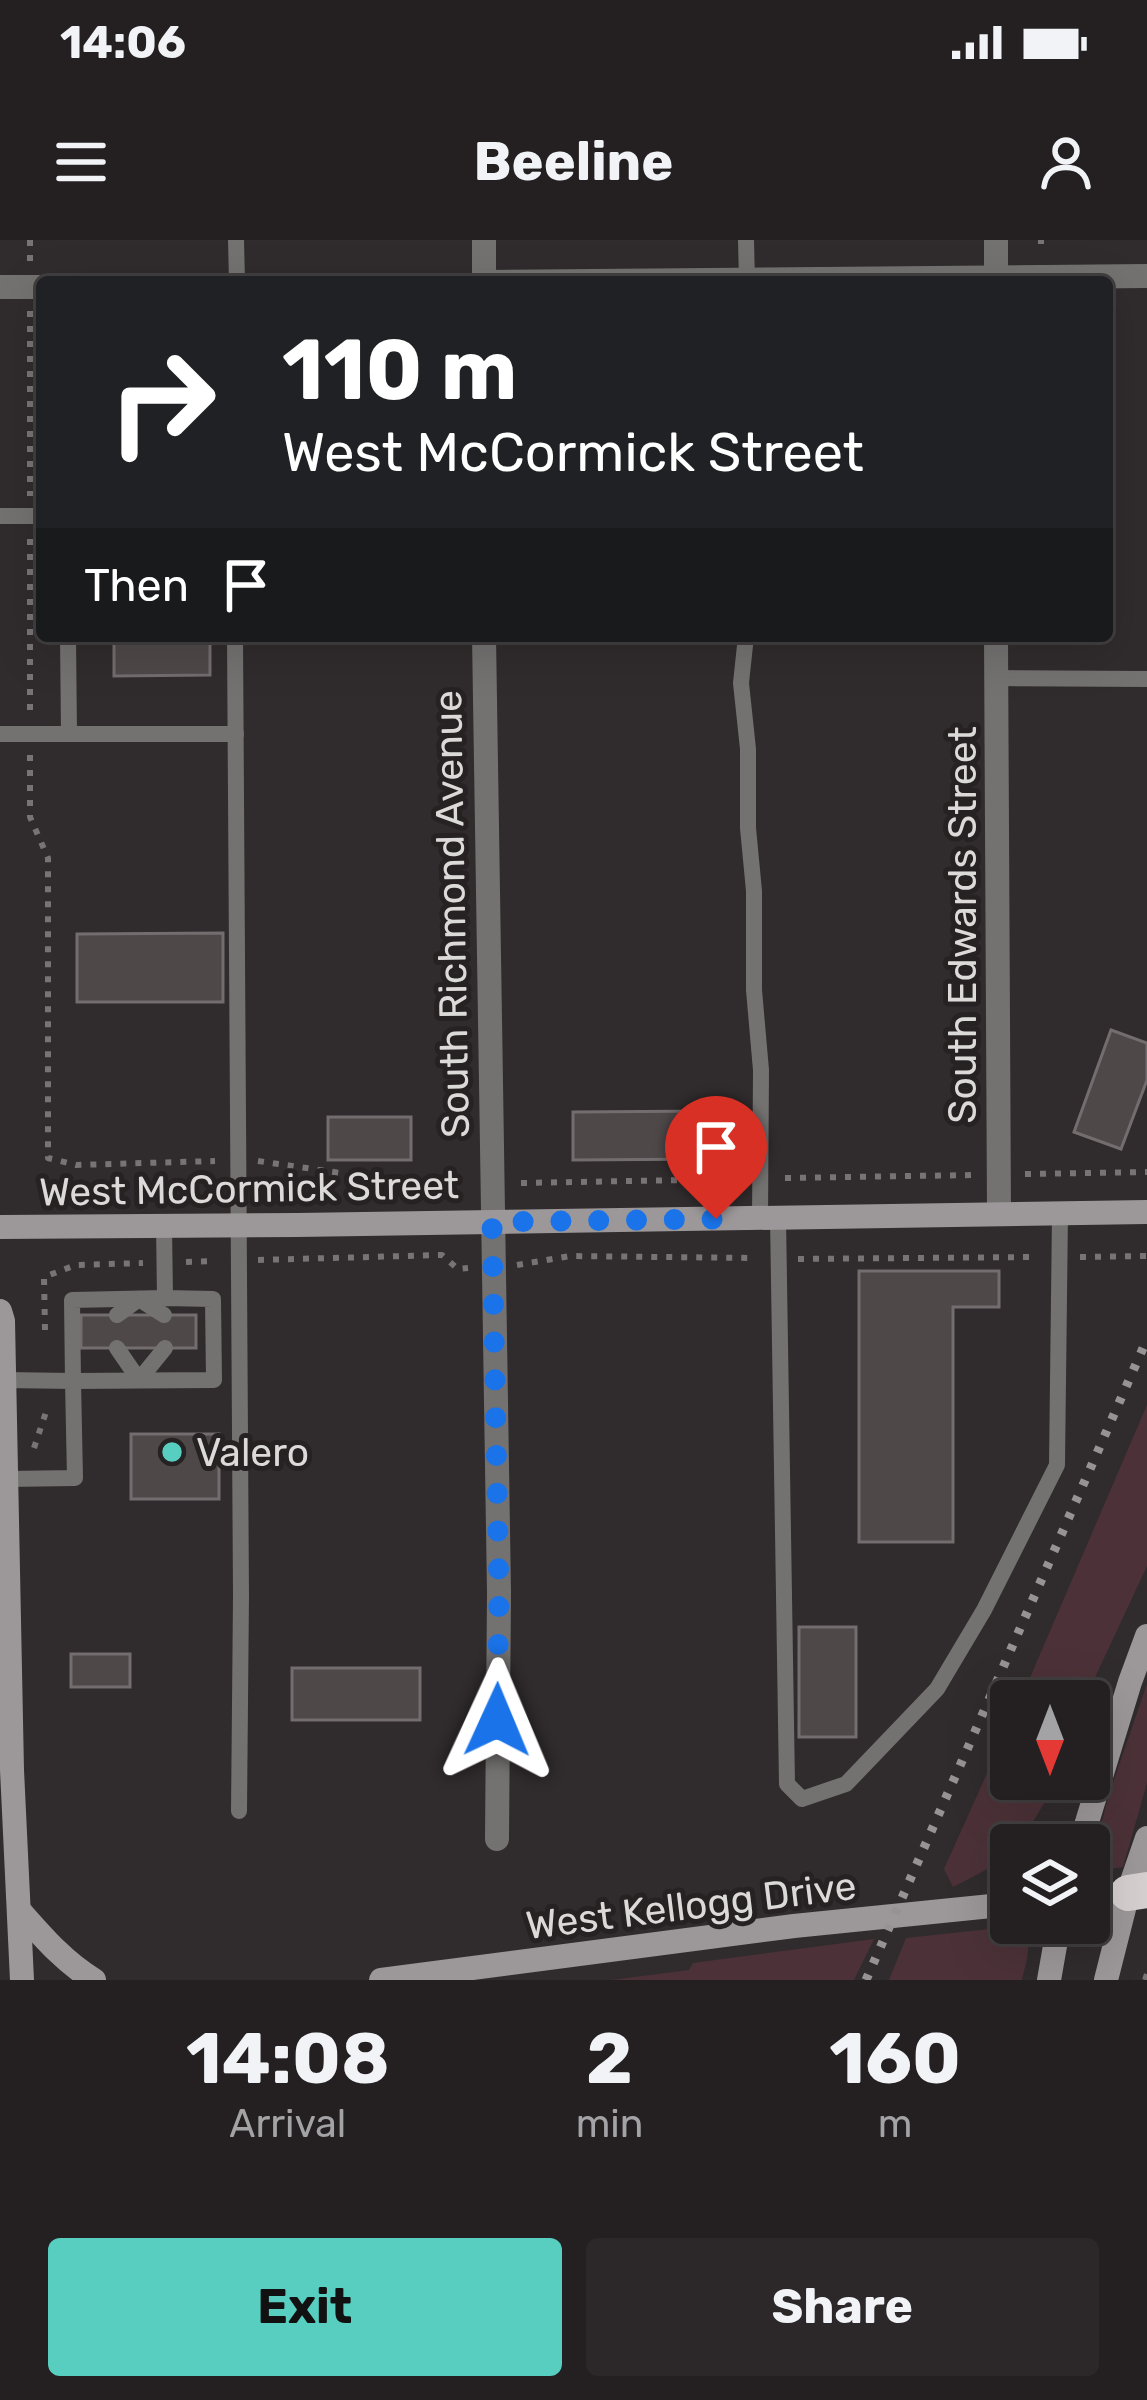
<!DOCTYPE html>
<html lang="en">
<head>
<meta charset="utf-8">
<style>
  :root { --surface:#242021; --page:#2c282a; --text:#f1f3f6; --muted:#a3a3a5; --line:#413e3f; --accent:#58cec0 }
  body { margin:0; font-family:Rubik,sans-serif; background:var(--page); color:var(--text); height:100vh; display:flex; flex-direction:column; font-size:45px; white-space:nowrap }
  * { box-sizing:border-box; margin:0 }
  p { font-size:39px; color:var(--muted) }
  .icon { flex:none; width:66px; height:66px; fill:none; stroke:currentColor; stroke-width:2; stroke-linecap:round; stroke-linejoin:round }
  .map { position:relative; height:1740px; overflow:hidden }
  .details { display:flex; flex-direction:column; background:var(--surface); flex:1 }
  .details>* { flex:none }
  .guide { position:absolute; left:36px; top:36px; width:1077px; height:366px; border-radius:12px; box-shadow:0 12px 48px #0002,0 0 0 3px var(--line); background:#202124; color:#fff; overflow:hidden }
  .needle { width:78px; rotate:180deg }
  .tools { position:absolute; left:990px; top:1440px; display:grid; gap:24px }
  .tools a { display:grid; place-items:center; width:120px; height:120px; border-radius:12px; background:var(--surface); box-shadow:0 12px 48px #0002,0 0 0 3px var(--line); font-size:60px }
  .pin { position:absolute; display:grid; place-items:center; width:102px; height:102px; color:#fff; margin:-123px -51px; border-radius:50% 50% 50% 0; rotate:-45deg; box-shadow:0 0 12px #0007 }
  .pin .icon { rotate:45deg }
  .me { position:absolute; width:132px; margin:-66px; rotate:1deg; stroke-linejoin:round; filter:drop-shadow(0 0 9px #0008) }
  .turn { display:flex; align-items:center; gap:42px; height:252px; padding:0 48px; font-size:54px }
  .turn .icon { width:156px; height:156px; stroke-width:2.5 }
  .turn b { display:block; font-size:84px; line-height:102px }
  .then { display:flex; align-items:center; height:114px; padding:0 48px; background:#0003; gap:24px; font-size:45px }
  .eta { display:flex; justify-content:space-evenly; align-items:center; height:204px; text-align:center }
  .eta b { font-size:72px; font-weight:700; line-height:84px }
  .cta { display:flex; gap:24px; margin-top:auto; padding:24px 48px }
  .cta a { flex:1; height:138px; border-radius:12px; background:var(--accent); color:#111; font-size:48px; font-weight:700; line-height:138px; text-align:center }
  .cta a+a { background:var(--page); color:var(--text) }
  .status { display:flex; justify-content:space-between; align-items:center; height:84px; padding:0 60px; background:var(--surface); direction:ltr }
  .status svg { height:33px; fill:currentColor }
  header { display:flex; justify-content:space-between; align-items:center; height:156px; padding:0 48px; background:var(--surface); font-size:54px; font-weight:700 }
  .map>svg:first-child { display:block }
</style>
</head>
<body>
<div class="status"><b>14:06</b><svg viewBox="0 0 49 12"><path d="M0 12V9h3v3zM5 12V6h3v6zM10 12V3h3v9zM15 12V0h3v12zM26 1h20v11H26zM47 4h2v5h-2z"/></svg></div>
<header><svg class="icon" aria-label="menu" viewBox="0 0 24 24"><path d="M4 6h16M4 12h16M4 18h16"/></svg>Beeline<svg class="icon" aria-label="person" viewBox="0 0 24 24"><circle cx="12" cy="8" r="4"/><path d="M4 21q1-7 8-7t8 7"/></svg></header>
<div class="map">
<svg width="1147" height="1740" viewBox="0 0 1147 1740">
  <rect width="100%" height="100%" fill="#302b2c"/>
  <g fill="#4c3238">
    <path d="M1147,1165v161l-63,135h-64z"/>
    <path d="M1147,1444v99l-24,84 -31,5 -1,-9 18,-69z"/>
    <path d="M1011,1480v59h46l-2,5c-17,29 -32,60 -58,78 -13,10 -29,17 -44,25l-9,-18z"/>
    <path d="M1017,1686c19,12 9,35 5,54h-133l17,-42z"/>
    <path d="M874,1699l-20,41h-243l78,-10 4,-7z"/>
  </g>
  <g fill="#4e4849" stroke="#746d6f" stroke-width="3">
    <path d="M114,396h96v39l-96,1z"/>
    <path d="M223,693v69h-146v-68z"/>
    <path d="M1111,790l36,13v37l-26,69 -47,-17z"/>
    <path d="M711,871l1,48 -139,1v-48z"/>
    <rect x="328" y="877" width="83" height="43"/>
    <path d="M859,1031h140v36h-46v235h-94z"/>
    <rect x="81" y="1075" width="115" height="33"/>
    <rect x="131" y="1194" width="88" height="65"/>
    <rect x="799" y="1387" width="57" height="110"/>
    <rect x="71" y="1414" width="59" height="33"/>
    <rect x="292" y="1428" width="128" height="52"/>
  </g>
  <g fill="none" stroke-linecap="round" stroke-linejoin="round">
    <g stroke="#787374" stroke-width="6" stroke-dasharray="6 9" stroke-linecap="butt">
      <path d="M30,0v22"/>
      <path d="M1041,0v4"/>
      <path d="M30,71v185"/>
      <path d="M30,299v173"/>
      <path d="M30,515v62l18,41v300l28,7 139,-4"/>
      <path d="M258,921l165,24 43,-1"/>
      <path d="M1025,934l122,-2"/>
      <path d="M785,938l190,-3"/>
      <path d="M521,943l220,-4"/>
      <path d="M1080,1017l67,-1"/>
      <path d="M798,1019l239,-2"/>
      <path d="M258,1020l184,-5 16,14 10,-1"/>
      <path d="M186,1022l29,-1"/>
      <path d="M517,1025l53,-9 185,2"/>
      <path d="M45,1090l-1,-53 32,-12 67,-2"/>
      <path d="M34,1208l13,-39"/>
      <path d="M1145,1740l2,-6"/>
    </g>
    <g stroke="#747171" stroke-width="16">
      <path d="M236,0l1,42"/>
      <path d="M746,0l1,42"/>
      <path d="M0,276h42"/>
      <path d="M68,396l1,98"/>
      <path d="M235,396l6,960 -2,215"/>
      <path d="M746,396l-5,47 7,66v79l6,63v99l7,80 -1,148"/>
      <path d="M996,438l151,1"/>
      <path d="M0,494h236"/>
      <path d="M778,978l9,566 15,15 44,-15 91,-95 47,-79 73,-145 3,-252"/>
      <path d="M164,985l1,73 -93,2 1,81 141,-1 -1,-81 -48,-1"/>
      <path d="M117,1075l22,-16 25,16"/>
      <path d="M117,1108l22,32 26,-32"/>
      <path d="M4,1140l69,1 2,97 -68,1"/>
    </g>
    <g stroke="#747171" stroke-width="24">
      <path d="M484,0v42"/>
      <path d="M996,0v42"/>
      <path d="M480,42l667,-6"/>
      <path d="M0,47h42"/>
      <path d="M484,396l15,957 -2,246"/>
      <path d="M996,396l3,578"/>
    </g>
    <g stroke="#9c9798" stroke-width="24">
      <path d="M0,987l297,-2 850,-13"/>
      <path d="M0,1071l3,10 9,449 10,210"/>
      <path d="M1080,1605l50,-163 17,-46"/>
      <path d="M1089,1657l39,-4"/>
      <path d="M19,1670c23,26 45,52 75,70"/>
      <path d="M381,1740l413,-54 217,-22"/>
      <path d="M1049,1740l10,-57"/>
      <path d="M1106,1740l22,-87 19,-55"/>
    </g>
    <path stroke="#d7d0d1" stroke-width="36" d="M1128,1653l19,-3"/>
    <path stroke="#979394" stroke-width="9" stroke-dasharray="6 12" stroke-linecap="butt" d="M866,1740l281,-641"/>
  </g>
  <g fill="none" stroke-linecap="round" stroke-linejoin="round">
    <path stroke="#1a73e8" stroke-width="21" stroke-dasharray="0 37.8" d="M497,1480l2,-127 -7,-371 224,-3"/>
  </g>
  <circle fill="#58cec0" stroke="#262122" stroke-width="4.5" cx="172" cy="1212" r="12"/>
  <g text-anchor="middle" stroke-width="10" stroke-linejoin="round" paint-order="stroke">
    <g font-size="39" fill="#dcd9d9" stroke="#262122">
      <text transform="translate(451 674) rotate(-91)" y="14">South Richmond Avenue</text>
      <text transform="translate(962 685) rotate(-90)" y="14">South Edwards Street</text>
      <text transform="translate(249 948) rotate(-1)" y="14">West McCormick Street</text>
      <text transform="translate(691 1665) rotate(-7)" y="14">West Kellogg Drive</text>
    </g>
    <g font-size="39" fill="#dcd9d9" stroke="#262122" text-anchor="start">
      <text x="196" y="1226">Valero</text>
    </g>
  </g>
</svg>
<div class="tools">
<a><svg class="needle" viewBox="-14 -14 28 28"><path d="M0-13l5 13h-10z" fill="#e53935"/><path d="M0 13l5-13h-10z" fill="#a3a3a5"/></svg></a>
<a><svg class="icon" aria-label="layers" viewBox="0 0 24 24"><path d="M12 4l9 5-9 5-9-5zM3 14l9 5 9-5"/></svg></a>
</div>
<div class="pin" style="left:716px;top:979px;background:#d93025"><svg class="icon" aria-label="arrive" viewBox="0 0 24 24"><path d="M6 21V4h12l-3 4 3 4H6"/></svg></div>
<svg class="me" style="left:497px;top:1480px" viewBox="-20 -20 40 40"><path d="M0-17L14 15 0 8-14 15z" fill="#1a73e8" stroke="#fff" stroke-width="4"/></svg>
<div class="guide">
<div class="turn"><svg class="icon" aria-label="right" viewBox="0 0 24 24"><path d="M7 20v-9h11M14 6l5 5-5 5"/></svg><div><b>110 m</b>West McCormick Street</div></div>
<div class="then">Then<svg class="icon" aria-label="arrive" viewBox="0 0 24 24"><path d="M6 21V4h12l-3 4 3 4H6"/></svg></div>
</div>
</div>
<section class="details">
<div class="eta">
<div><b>14:08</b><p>Arrival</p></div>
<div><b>2</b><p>min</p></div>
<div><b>160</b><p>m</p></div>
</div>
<div class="cta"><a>Exit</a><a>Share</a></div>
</section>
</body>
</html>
